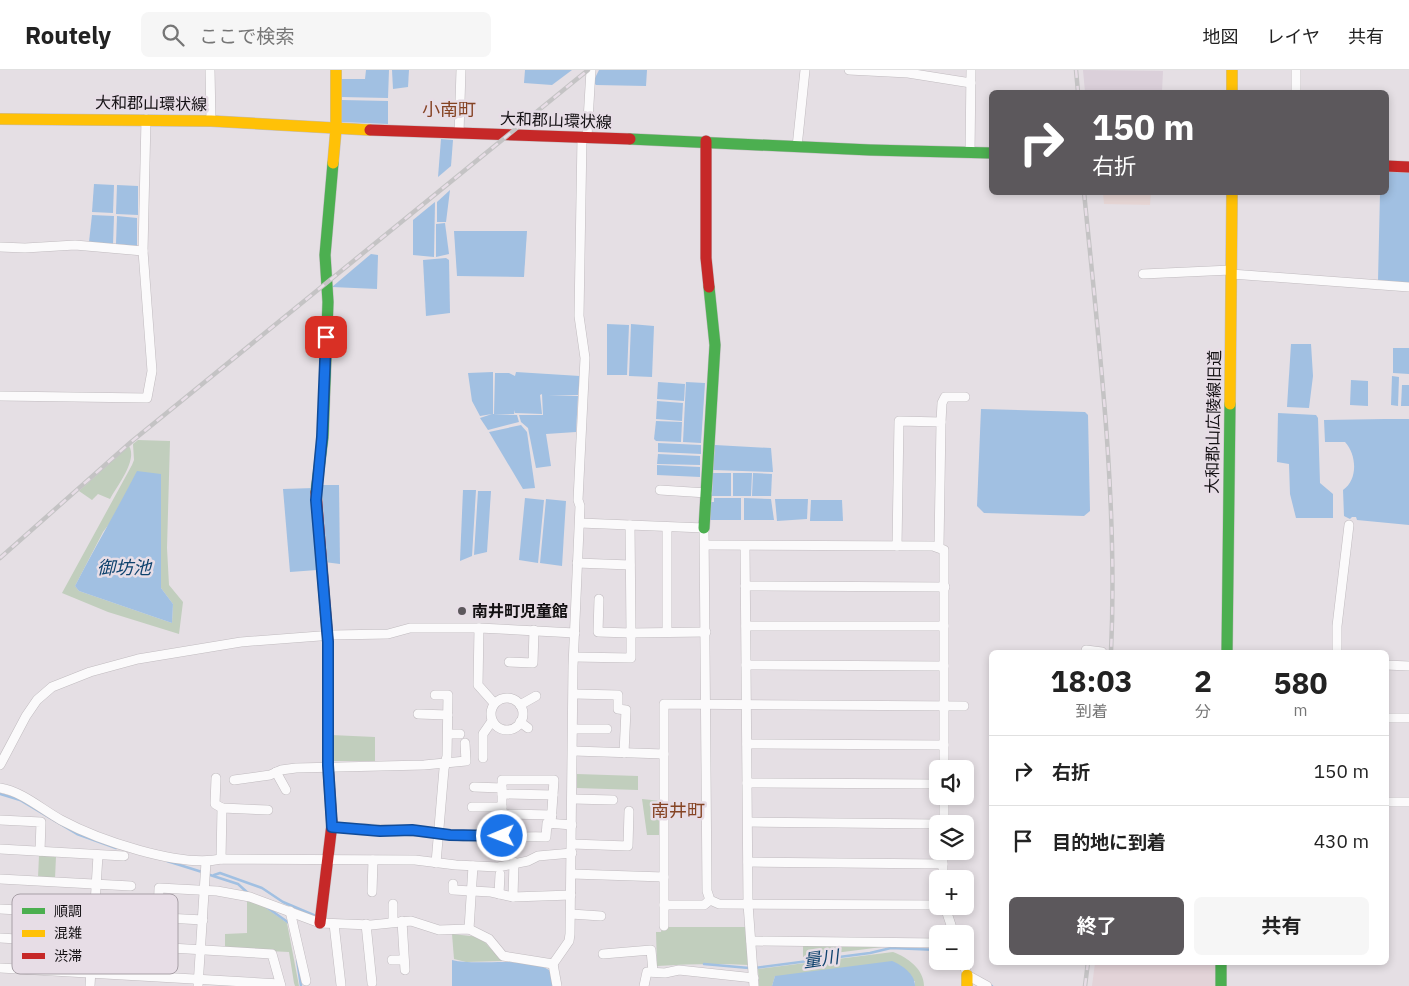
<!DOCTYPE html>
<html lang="ja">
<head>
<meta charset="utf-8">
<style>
  :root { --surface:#fff; --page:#f6f6f6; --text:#222; --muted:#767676; --line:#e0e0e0; --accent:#5c585c }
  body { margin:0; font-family:"IBM Plex Sans","Noto Sans JP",sans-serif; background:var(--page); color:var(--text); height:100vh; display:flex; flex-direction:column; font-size:19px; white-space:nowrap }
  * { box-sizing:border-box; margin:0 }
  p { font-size:16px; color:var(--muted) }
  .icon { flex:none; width:28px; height:28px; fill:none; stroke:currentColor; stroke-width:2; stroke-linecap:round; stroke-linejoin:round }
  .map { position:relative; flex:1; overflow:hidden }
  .drawer { position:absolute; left:989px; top:580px; width:400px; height:315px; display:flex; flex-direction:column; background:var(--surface); border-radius:8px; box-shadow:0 2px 8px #0003 }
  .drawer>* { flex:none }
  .hud { position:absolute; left:989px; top:20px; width:400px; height:105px; border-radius:8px; box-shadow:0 2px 8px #0003; background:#5c585c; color:#fff; overflow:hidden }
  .buttons { position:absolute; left:929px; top:690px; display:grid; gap:10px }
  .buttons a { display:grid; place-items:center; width:45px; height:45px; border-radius:8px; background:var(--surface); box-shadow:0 2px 8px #0003; font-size:25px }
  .pin { position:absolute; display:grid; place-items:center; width:42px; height:42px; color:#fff; margin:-21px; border-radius:10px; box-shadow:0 2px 8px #0006 }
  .me { position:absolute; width:55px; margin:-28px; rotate:269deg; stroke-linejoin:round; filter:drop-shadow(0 0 4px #0008) }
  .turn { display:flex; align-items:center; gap:18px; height:105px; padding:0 20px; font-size:22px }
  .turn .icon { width:65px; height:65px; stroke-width:2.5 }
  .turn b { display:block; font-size:35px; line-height:42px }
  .eta { display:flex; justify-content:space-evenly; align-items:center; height:85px; text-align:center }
  .eta b { font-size:30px; font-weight:700; line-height:35px }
  .action { display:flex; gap:10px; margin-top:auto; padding:10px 20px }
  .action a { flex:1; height:58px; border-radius:8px; background:var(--accent); color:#fff; font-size:20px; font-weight:700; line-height:58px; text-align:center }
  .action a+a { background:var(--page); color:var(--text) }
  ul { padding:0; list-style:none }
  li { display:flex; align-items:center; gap:15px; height:70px; padding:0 20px; border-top:1px solid var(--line) }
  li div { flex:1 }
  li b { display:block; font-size:19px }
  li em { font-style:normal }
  header { display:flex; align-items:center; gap:30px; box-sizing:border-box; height:70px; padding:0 25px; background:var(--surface); border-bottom:1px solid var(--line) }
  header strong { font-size:24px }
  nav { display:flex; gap:28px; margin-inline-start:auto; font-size:18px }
  .search { width:350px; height:45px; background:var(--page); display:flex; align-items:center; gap:12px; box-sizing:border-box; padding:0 18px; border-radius:8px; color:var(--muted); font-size:19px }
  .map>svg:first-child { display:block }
</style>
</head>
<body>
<header>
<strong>Routely</strong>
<div class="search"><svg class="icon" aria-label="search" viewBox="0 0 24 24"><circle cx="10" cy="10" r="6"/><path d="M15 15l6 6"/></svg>ここで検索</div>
<nav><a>地図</a><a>レイヤ</a><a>共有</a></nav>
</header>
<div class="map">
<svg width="1409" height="916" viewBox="0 0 1409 916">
  <rect width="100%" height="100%" fill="#e5dfe4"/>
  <path fill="#e8d7d6" d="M1103,123h48l-1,12 -46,-1z"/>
  <path fill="#dbd0da" d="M1083,0l80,1 -1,21h-77z"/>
  <path fill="#e3d3d8" d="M1095,893h124l-2,23h-125z"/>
  <g fill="#c1cebd" fill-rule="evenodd">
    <path d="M138,370l32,1 -3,107 2,37 14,17 -4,32 -71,-22 -46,-19 70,-128 2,-5 -1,-16zM115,446l44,32 2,40 12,16 -1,19 -93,-32 -4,-5 28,-54z"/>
    <path d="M129,376c9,14 -12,40 -19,53l-12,-5 -6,6 -13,-9z"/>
    <path d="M331,665l44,2v24h-42z"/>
    <path d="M577,704l61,2v14l-61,-2z"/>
    <path d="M642,729l19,2 1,34h-15z"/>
    <path d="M39,785l17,1 -1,23 -17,-1z"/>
    <path d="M247,831l12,2 28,20 12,63h-4l-1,-3 -5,-31 -64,-3v-15l22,-1z"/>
    <path d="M662,857h83l4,38c-31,-2 -61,-1 -92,1l-1,-34h5z"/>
    <path d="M452,864l28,3 22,24 -36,1 -12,-3z"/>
    <path d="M803,874l95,1 -95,12z"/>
    <path d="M145,880l18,1 -2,24 -17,-1z"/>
    <path d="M893,882c14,5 31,17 31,34h-9v-5l-140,-5 -3,10h-13l-1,-17z"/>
  </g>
  <g fill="#a1c0e2">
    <path d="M366,0h23l-1,28 -47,-1 1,-18h23z"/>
    <path d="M392,0h17l-1,17 -15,2z"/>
    <path d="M525,0h47l-20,15 -28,-2z"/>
    <path d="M599,0h48l-1,16 -50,-1 -3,-3z"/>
    <path d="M342,30l46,1v23l-46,-2z"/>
    <path d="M441,69l12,1 -2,26 -13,11z"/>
    <path d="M1386,101l23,1v111l-31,-2 2,-88 6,-1z"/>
    <path d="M94,114l20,1 -1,28 -21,-1z"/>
    <path d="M117,115l21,1v29l-22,-1z"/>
    <path d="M450,120l-4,32h-9v-20z"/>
    <path d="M435,132l-1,55 -21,-2v-35z"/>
    <path d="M92,145l22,1 -1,29 -24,-3z"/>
    <path d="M117,146l20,2v28l-21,-2z"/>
    <path d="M445,153l4,31 -13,3v-33z"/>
    <path d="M454,161h73l-3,46 -67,-1z"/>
    <path d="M371,184l7,1 -1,34 -45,-2z"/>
    <path d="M446,188l3,2 1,53 -24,3 -3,-56z"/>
    <path d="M607,254l22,1 -2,50h-20z"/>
    <path d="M631,254l23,2 -2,51 -23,-1z"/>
    <path d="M1291,274h20l2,32 -4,32 -22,-1z"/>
    <path d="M1393,278h16v26l-16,-1z"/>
    <path d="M493,302v42l24,1 2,7 -31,8 -8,-12 12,-4 -12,2 -8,-15 -4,-28z"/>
    <path d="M516,302l64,4 -2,19h-30l30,1 -2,36 -30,2 5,32 -15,2 -8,-40 -7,-6 -2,-7h24l-1,-21 -2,1 2,19 -27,-1v-3l-1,4h-20l1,-41h14l6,3z"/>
    <path d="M1392,306l7,1 -1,29 -7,-1z"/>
    <path d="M1351,310l17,1v25l-18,-1z"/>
    <path d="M658,312l27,2 -1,17 -27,-2z"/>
    <path d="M686,312l19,1 -4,60 -18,-1z"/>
    <path d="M1402,315h7v21h-8z"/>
    <path d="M657,331l26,2 -1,18 -26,-2z"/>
    <path d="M981,339l104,3 3,3 2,96 -6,5 -100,-3 -7,-7z"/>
    <path d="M1278,343l38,2 2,3 2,65 13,11v24h-37l-6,-24 -1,-30 -12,-2z"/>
    <path d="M1385,349h24v106l-52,-5 -1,-3h-4l-2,2 -6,-3 -1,-26c15,-10 14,-35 2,-48h-20l-1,-22z"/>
    <path d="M656,351l26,1 -1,20 -25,-1 -2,-2z"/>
    <path d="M521,355l6,7 8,56 -12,1 -34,-57z"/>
    <path d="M658,373l43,2v9l-43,-2z"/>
    <path d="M715,375l56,3 2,24 -60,-2z"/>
    <path d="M658,384l42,2v9l-43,-1z"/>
    <path d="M657,395l43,2v10l-43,-2z"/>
    <path d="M137,401l24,3v114l12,16 -1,19 -93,-32 -4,-5c20,-39 42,-76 62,-115z"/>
    <path d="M713,403h18v23h-19z"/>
    <path d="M733,403h19l-1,23h-18z"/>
    <path d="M753,403l19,1 -1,22h-19z"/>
    <path d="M322,415h17l1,79 -16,-2 -5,-57z"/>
    <path d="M314,418l3,82 -27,2 -7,-83z"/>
    <path d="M463,420h13l-4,66 -12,5z"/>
    <path d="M478,421h13l-4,61 -13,3z"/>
    <path d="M525,428l19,2 -6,63 -19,-3z"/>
    <path d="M714,428h27v22h-31l1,-18h3z"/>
    <path d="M744,428l27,1 3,21h-30z"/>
    <path d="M546,429l20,2 -4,65 -22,-3z"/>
    <path d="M775,429h33l-1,20 -30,2z"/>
    <path d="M811,430h31l1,21h-33z"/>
    <path d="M452,890c27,7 81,-6 101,13v13h-101z"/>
    <path d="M892,891c10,4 23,13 23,25h-143l3,-10z"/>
  </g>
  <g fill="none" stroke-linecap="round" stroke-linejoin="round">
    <g stroke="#a1c0e2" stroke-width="2.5">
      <path d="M0,724l20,6 57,34 39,14"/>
      <path d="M167,791l35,11"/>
      <path d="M207,804l31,10 11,10"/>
      <path d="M214,805l6,-2 42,15 21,14 33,14"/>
      <path d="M265,836l24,17"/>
      <path d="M297,890l4,26"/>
      <path d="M704,894l45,4"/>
      <path d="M755,898l115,-15 21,-5 47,2"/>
      <path d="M991,916h1"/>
    </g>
    <defs>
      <g id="street">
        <path d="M210,0l1,51"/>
        <path d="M849,0l59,3 63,10"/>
        <path d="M1296,0v22"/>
        <path d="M459,63l2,-63"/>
        <path d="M587,67l4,-67"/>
        <path d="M797,77l8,-77"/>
        <path d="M970,83l1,-83"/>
        <path d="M0,177l25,1 50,-3 68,6"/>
        <path d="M1143,204l88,-4"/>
        <path d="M1231,204l178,13"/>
        <path d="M0,326l147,2 5,-27 -9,-120 3,-132"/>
        <path d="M941,352l1,-19 3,-6h20"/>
        <path d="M660,420l47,3"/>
        <path d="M580,453l124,5 3,363 3,9 9,4 219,1"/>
        <path d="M667,457v105"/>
        <path d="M706,475l227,1 11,4v219"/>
        <path d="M745,476l3,358 6,82"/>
        <path d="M897,476l2,-125 42,1 -2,124"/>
        <path d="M577,493l53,2"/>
        <path d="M745,516l200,1"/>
        <path d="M599,529l-1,33 33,1 -1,-108"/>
        <path d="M746,556h198"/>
        <path d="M479,558l-1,57 16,18"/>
        <path d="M1086,582v-2l16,2"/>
        <path d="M1337,582v-26l12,-101"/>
        <path d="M574,587l57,1v-25l75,-1"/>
        <path d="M509,592l24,1 1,-33"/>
        <path d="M746,595l198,1"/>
        <path d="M1386,595l23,1"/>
        <path d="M574,624l44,1v14l8,1 -2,43"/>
        <path d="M435,625h13l-1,61 -3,13 -8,94"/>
        <circle cx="507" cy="644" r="16"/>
        <path d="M520,635l16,-9"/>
        <path d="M418,644l30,1"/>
        <path d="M1386,648h23"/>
        <path d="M520,652l8,6"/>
        <path d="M574,659h33"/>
        <path d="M448,664h12"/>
        <path d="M747,674l197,1"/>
        <path d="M574,681l90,3"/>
        <path d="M483,688v-24l9,-13"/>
        <path d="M0,695l26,-49 11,-16 15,-13 38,-15 48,-13 103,-17 92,-7 55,-1 22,-6h69l96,5"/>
        <path d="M276,702l10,18"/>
        <path d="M216,708l-1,26 7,4 -1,51"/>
        <path d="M234,710l36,-5 11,-5 15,-2 128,-3 42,-4 -1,-18"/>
        <path d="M747,713l191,1"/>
        <path d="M474,717l28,1"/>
        <path d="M0,718c23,4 41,21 61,32 37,20 119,48 160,39l194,1 41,5 42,2 30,-6 10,-5 34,-3"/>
        <path d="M502,724l51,1"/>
        <path d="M573,729l40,1"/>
        <path d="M1386,732h23"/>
        <path d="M472,737h30"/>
        <path d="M222,738l46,2"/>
        <path d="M502,744l50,1"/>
        <path d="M0,750l41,2 -1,29"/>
        <path d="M748,752l190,2"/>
        <path d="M944,754v-28"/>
        <path d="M332,757c40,2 79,3 118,8 31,5 65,1 96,2l1,-14 25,2"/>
        <path d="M502,766v-56h52l-3,44"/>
        <path d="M572,774l56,2 1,-35"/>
        <path d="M0,779l124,7"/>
        <path d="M943,781v28"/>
        <path d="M748,792l195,2"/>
        <path d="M572,804l92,3"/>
        <path d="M0,809l131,7"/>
        <path d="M453,814v6l38,2 22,5 58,-2"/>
        <path d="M372,822l1,-32"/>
        <path d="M499,824l1,-20"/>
        <path d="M513,827l1,-35"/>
        <path d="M664,835h40l6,-5"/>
        <path d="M940,836l6,4 8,24"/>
        <path d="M0,839l203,11"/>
        <path d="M290,841l16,70"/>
        <path d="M571,844l30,2"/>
        <path d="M158,848l1,-30 58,3 33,6 70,26 51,2 40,-4 28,9 30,-1 20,10 14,17 50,8"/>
        <path d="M393,851v-17"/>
        <path d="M402,851l3,49"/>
        <path d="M334,854l7,61"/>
        <path d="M366,854l6,59"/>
        <path d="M664,856v-222l300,2"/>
        <path d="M469,859l4,-63"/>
        <path d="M0,868l272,16 9,32"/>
        <path d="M751,871l187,2"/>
        <path d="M603,884l48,-4 2,22"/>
        <path d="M392,890h12"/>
        <path d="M963,891l4,14 20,11"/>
        <path d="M553,894l16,-23 1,-7 3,-268 7,-160 -2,-6 7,-142 -6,-42 3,-179"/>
        <path d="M553,894l4,22"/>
        <path d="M0,898l280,16"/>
        <path d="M90,916l8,-131"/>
        <path d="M198,916l8,-124"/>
        <path d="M644,916l3,-14 18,1 14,-3 75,8"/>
      </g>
      <g id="fast">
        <path d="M630,69l240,11 121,3"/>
        <path d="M316,422l7,-55 5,-135 -3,-47 8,-92"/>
        <path d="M704,458l11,-183 -6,-58"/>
        <path d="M1227,582l3,-248"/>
        <path d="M1221,892v24"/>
      </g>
      <g id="slow">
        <path d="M1232,0v22"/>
        <path d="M0,49l211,2 159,9"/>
        <path d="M333,93l3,-34v-59"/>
        <path d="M1230,334l2,-212"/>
        <path d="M967,905v11"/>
      </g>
      <g id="jam">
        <path d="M370,60l260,9"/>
        <path d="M706,71v117l3,29"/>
        <path d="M1386,96l23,1"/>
        <path d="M316,422l12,150v123l4,59 -12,99"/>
      </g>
    </defs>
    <use href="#street" stroke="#c0bbbf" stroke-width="10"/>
    <use href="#fast" stroke="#c0bbbf" stroke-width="12"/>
    <use href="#slow" stroke="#c0bbbf" stroke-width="12"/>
    <use href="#jam" stroke="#c0bbbf" stroke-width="12"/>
    <use href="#street" stroke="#fbfafb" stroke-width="9"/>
    <use href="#fast" stroke="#4caf50" stroke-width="11"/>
    <use href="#slow" stroke="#ffc107" stroke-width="11"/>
    <use href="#jam" stroke="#c62828" stroke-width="11"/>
    <defs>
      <g id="rail">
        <path d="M1076,0l2,22"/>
        <path d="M1084,122c15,153 34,307 27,460"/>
        <path d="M0,488l131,-116 457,-372"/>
        <path d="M1085,916l3,-24"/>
      </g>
    </defs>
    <use href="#rail" stroke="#c4c3c4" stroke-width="4.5"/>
    <use href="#rail" stroke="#e7dde6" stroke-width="2.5" stroke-dasharray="8" stroke-linecap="butt"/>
  </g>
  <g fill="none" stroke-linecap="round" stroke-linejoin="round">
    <defs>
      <path id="route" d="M326,267l-4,100 -6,63 12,142v123l4,62 48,4 32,-1 38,5 52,1"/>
    </defs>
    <use href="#route" stroke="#114b97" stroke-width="12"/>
    <use href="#route" stroke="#1a73e8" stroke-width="9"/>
  </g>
  <circle fill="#5c585c" stroke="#e7dde6" stroke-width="2" cx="462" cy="541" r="5"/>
  <g text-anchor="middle" stroke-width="5" stroke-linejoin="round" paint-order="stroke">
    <g font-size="16" fill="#120f12" stroke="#e7dde6">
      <text transform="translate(151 33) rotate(1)" y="6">大和郡山環状線</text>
      <text transform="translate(556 50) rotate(2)" y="6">大和郡山環状線</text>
      <text transform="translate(1213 352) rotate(-89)" y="6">大和郡山広陵線旧道</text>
    </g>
    <g font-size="16" font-weight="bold" fill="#120f12" stroke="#e7dde6" text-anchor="start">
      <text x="472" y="547">南井町児童館</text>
    </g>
    <g font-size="18" fill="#854324" stroke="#e7dde6">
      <text x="449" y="46">小南町</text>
      <text x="678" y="747">南井町</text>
    </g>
    <g font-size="18" font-style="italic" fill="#0e426d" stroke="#e7dde6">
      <text x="124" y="504">御坊池</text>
      <text transform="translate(821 889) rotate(-8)" y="6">量川</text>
    </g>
  </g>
  <rect x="12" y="824" width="166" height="80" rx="8" fill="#e7dde6" stroke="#a79fa6" stroke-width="1"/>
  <rect x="22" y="838" width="23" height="6" fill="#4caf50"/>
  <rect x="22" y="860" width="23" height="7" fill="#ffc107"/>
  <rect x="22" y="883" width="23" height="6" fill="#c62828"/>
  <g font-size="14" fill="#120f12">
    <text x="54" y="846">順調</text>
    <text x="54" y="868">混雑</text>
    <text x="54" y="891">渋滞</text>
  </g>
</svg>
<div class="buttons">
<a><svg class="icon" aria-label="sound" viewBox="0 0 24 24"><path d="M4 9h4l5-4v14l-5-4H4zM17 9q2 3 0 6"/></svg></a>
<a><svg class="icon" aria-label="layers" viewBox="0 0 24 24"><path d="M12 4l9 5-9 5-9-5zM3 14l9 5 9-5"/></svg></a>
<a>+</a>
<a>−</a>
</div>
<div class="pin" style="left:326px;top:267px;background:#d93025"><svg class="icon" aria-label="arrive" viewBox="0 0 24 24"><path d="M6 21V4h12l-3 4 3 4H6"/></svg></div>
<svg class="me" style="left:502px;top:766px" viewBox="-20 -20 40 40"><circle r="17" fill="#1a73e8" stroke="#fff" stroke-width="3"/><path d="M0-11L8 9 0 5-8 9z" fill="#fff"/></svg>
<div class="hud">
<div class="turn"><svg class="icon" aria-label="right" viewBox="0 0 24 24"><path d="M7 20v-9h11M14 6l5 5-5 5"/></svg><div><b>150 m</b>右折</div></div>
</div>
<section class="drawer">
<div class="eta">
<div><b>18:03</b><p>到着</p></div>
<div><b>2</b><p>分</p></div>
<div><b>580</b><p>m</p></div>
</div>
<ul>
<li><svg class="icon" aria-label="right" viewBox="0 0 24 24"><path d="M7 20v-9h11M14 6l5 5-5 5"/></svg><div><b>右折</b></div><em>150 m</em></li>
<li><svg class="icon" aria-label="arrive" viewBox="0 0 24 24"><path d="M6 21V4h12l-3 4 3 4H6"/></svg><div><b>目的地に到着</b></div><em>430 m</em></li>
</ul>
<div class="action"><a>終了</a><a>共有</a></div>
</section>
</div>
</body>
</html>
